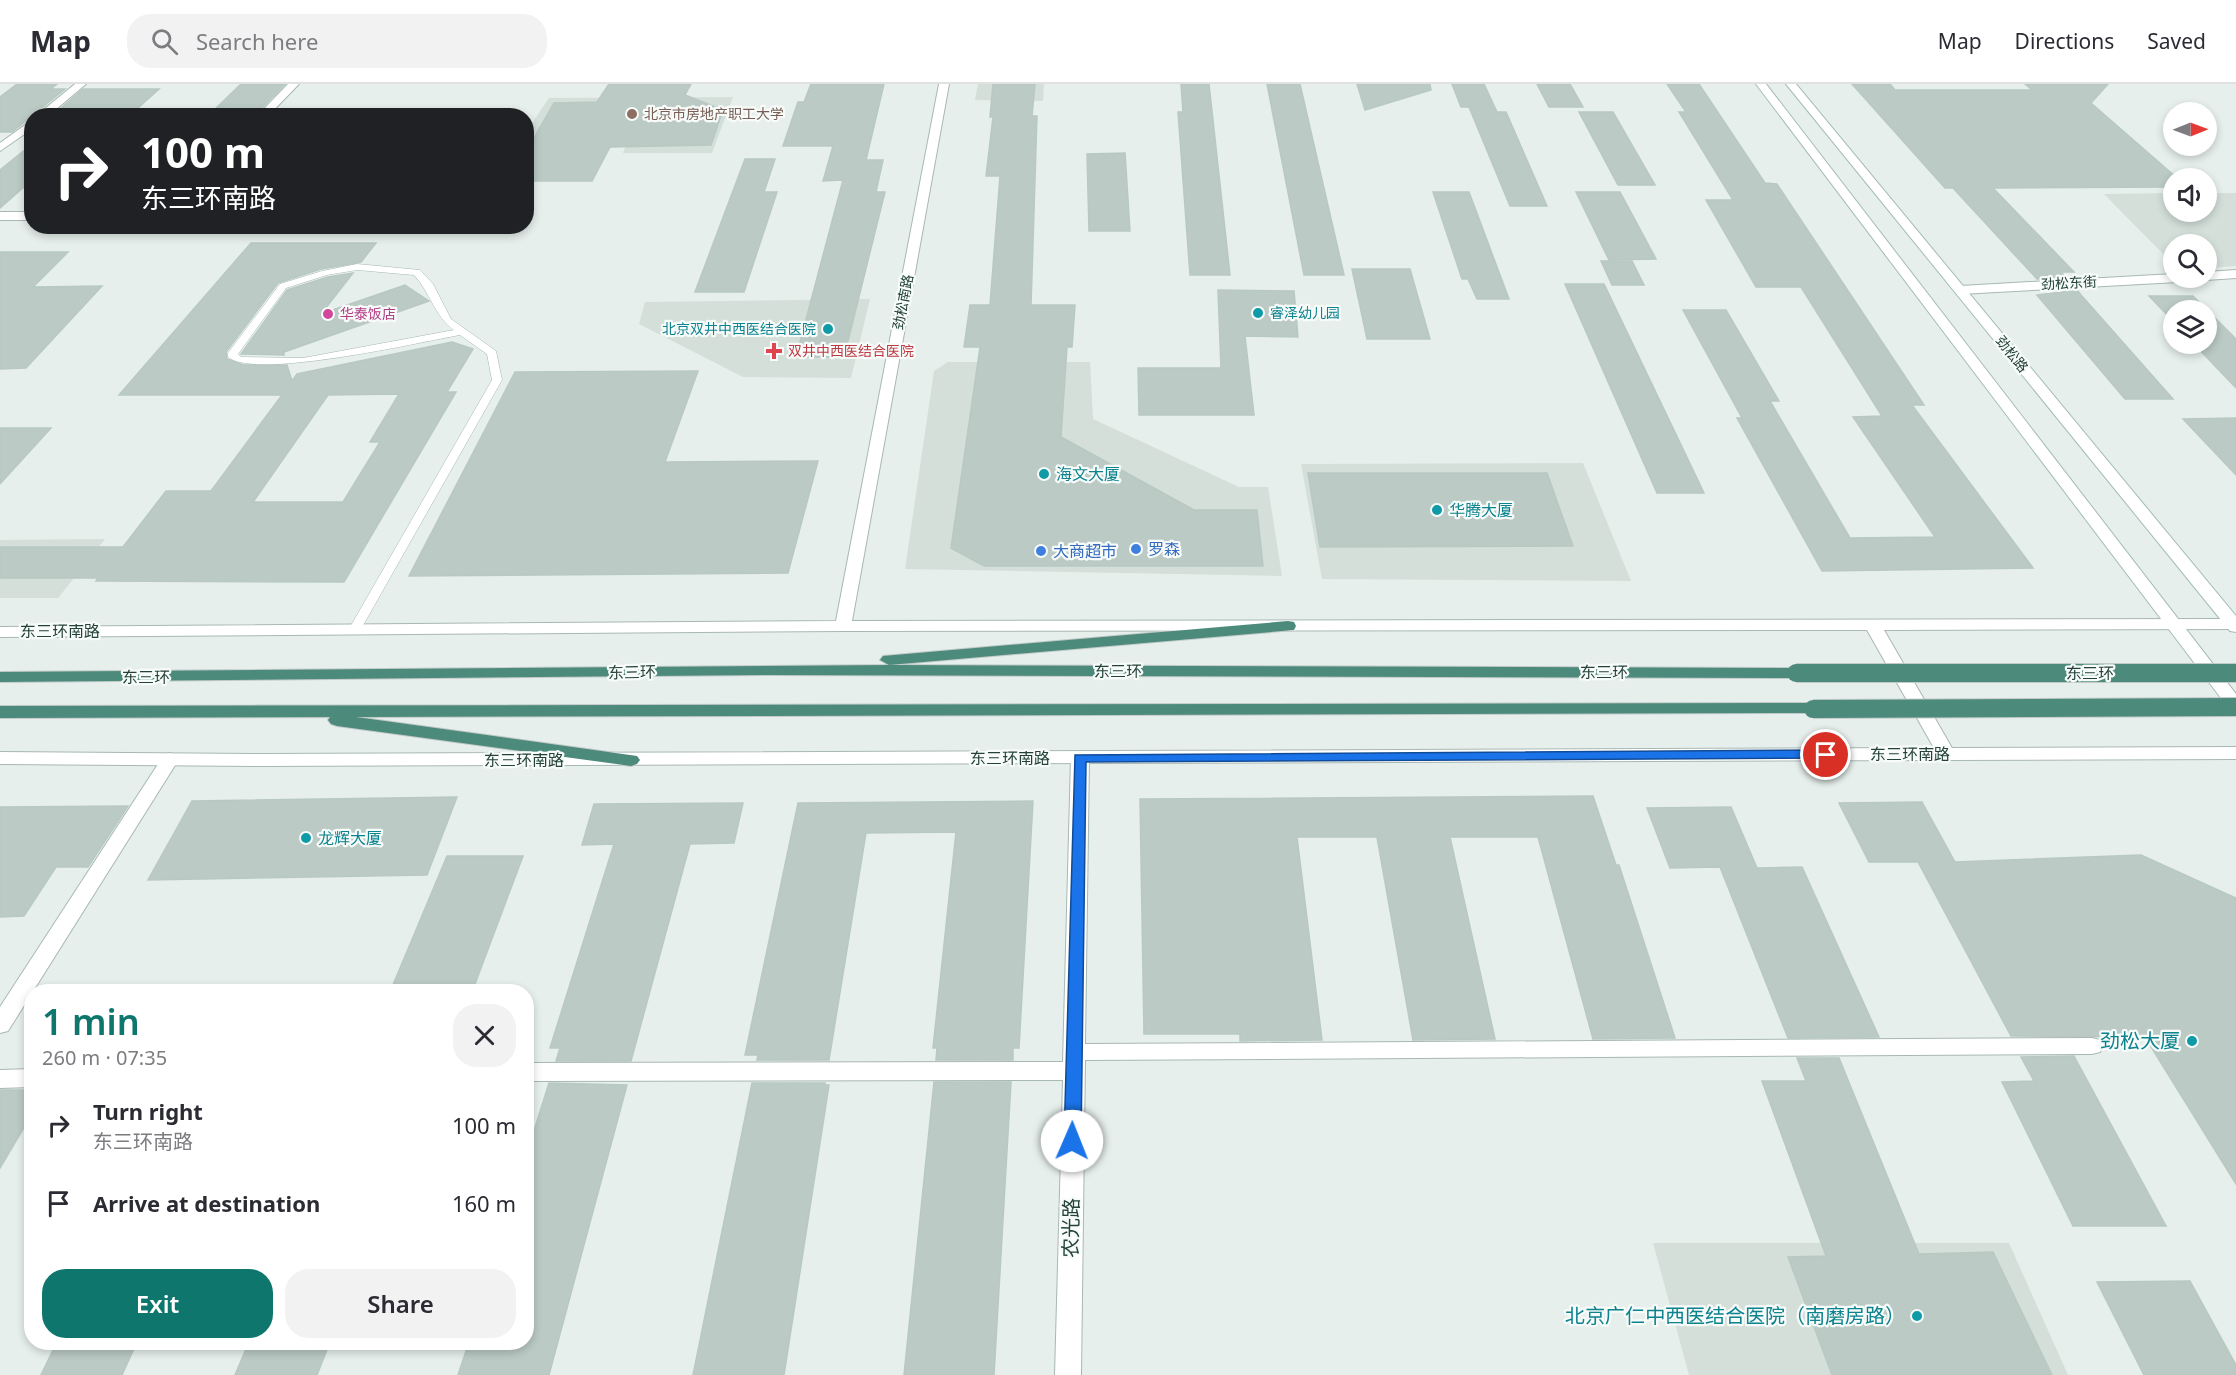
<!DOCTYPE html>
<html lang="en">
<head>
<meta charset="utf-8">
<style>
  :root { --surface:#fff; --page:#f2f2f3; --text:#2b2b33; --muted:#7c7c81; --line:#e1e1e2; --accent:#0f766e }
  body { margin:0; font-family:"Noto Sans","Noto Sans SC",sans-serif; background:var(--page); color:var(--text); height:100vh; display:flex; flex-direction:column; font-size:22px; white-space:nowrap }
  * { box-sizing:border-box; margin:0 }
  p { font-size:20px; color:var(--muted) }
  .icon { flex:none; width:33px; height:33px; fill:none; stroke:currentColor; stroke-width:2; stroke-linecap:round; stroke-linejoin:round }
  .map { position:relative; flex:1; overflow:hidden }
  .drawer { position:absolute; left:24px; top:900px; width:510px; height:366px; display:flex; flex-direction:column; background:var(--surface); border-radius:24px; box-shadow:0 3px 9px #0003 }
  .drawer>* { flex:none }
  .banner { position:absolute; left:24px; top:24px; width:510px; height:126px; border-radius:24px; box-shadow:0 3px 9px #0003; background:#202124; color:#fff; overflow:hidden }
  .needle { width:39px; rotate:89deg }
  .controls { position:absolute; left:2163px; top:18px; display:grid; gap:12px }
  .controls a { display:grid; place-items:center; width:54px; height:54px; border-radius:50%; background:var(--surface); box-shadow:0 3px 9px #0003; font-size:30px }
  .pin { position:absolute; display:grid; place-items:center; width:51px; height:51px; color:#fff; margin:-26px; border:3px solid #fff; border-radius:50%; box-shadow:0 2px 6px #0007 }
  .me { position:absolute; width:66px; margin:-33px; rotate:1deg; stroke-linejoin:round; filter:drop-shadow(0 0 4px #0008) }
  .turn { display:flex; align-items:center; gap:21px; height:126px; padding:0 18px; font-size:27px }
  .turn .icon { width:78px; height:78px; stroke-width:2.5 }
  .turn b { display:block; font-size:42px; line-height:51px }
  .round { display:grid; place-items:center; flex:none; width:63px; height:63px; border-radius:24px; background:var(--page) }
  .head { display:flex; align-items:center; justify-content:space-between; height:102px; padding:0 18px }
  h1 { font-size:36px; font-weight:600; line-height:45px; color:var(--accent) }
  .button { display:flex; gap:12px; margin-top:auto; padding:12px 18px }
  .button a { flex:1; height:69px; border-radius:24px; background:var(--accent); color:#fff; font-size:24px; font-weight:600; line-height:69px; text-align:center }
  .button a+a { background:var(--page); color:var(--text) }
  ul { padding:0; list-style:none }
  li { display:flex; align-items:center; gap:18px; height:78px; padding:0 18px }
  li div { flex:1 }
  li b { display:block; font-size:22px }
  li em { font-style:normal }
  header { display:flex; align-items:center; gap:36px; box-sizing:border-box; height:84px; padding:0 30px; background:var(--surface); border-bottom:2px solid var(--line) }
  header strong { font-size:28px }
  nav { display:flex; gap:33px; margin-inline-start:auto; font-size:21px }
  .search { width:420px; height:54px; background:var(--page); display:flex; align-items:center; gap:15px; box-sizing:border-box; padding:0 21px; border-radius:24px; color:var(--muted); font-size:22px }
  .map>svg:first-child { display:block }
</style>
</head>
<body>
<header>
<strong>Map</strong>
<div class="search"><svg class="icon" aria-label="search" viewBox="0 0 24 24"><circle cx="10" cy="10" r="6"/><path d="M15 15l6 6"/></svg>Search here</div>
<nav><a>Map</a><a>Directions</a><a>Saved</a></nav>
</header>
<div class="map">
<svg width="2236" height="1291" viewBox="0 0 2236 1291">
  <rect width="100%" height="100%" fill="#e6efeb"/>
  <g fill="#d4dfda">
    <path d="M978,0h66l-1,17 -68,-1z"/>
    <path d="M733,13l-21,56h-89l6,-16 -102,1v-7l22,-33z"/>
    <path d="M2173,109l1,19h32l1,-19h29v73l-29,2 -1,-24h-32l-1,20 -69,-70z"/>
    <path d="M870,215l-19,79 -108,-1 -104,-53 6,-22z"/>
    <path d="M948,278h142l3,57 146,68h29l14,89 -377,-7 29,-198z"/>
    <path d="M1583,379l48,118 -309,-2 -21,-115z"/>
    <path d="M105,455l-47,59h-58v-58z"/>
    <path d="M1653,1159h356l59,132h-379z"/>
  </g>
  <g fill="#bbcac4" stroke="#b8c9c2" stroke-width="1.5" fill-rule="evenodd">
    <path d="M17,0h40l-6,5h14l-53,43h-12v-35z"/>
    <path d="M241,0h44l-30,31h-46z"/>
    <path d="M609,0h82l-6,11 38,15 -12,35 -101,2 -18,34h-66v-29l28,-49 43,-1z"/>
    <path d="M811,0h73l-18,76h17l-7,32h9l-41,165h-48l47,-177 -20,1 10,-35h-50l15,-44h6z"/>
    <path d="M993,0h42l-3,32h5l-6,189h44l-3,42h-5l-6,90 133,73h63l6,56h-279l-33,-18 29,-201h-16l6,-42h20l10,-129h-14l7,-59h-3z"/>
    <path d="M1181,0h28l21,191h-40l-12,-163h5z"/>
    <path d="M1267,0h33l44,191h-40z"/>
    <path d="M1357,0h73l1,6 -66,20z"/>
    <path d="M1452,0h32l13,28h9l41,94h-37l-41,-99h-8z"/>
    <path d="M1537,0h33l13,23h-34z"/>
    <path d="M1667,0h32l66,99 12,1 147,221h-12l121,163 -211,3 -85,-153h5l-59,-108h43l53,91h-9l80,137 85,-1 -82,-120 29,-1 -81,-129h-45l-50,-87h27l-54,-88h7z"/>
    <path d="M1852,0h38l5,6h137l-7,-6h83l-17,19 86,75h-3v9l-181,1 81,84h-13l5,6 -29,1 -84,-91h-8z"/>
    <path d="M83,5h76l-30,27h-77z"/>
    <path d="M1579,28h34l42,73h-37z"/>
    <path d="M32,60v36l-32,28v-38z"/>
    <path d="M1125,69l5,78h-41l-2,-77z"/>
    <path d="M745,75h30l-11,33h13l-33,100h-49z"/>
    <path d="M1433,108h36l40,107h-32l-9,-20h-6z"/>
    <path d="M1576,108h44l36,67 -47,1z"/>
    <path d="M251,159h125l-15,19 -40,7 -43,14 -52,69 1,7 17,6h43l5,16 5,-7 155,-32 21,7 -26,43h9l-112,190 -248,-1 2,-3h-98v-31h123l43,-56h45l71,-96h-163zM399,310l-29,48h10l-37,60h-90l75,-107z"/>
    <path d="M0,168h68l-35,35 69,-1 -76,82 -26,1z"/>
    <path d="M1601,177h31l12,24h-32z"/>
    <path d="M1352,185h58l20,70h-63z"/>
    <path d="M353,189l-32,41 84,-29 24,16 -145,51v3l-43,-1 46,-64 41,-13z"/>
    <path d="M1565,200h39l100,209h-47z"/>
    <path d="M1218,206l76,1 4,46 -53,-1 9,79h-115l-1,-47h83z"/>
    <path d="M2077,206l4,5 92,104h-48l-88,-104z"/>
    <path d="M2149,212h44l43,43v49l-42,-44h12v-34h-32v12z"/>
    <path d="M698,287l-33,91 153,-1 -30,112 -379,3 106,-204z"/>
    <path d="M2236,334v57l-53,-56z"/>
    <path d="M0,344h51l-51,56z"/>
    <path d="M1308,389h239l26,73 -253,1z"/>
    <path d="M1593,712l23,69h3l56,173 -82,1 -55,-202h-88l45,202 -82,1 -36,-203h-80l25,203 -82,1v-7h-96l-4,-235z"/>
    <path d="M457,713l-30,78 -279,5 44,-79z"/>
    <path d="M1033,717l-14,247h-6v12h-77l1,-12h-4l23,-216 -90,1 -37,227h-72l1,-5h-13l53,-252z"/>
    <path d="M1922,718l33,60 186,-7 95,43v286l-91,-147 -134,-1 -93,-174h-49l-30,-59z"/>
    <path d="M743,719l-9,40 -44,1 -59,217h-75l4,-13h-10l64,-204 -32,1 12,-41z"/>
    <path d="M128,722l-40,61h-32l-32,49 -24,1v-110z"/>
    <path d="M1731,723l26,61 45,-1 77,170 -91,1 -68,-171 -50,1 -23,-60z"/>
    <path d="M447,772h76l-51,136h-82z"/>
    <path d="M2074,972l92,170h-93l-71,-144 32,-1 -13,-24z"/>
    <path d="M1797,974h42l80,196 74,-2 59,123h-220l-44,-118 38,-1 -64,-175h44z"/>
    <path d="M934,998h77l-17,293h-90z"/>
    <path d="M549,999l78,2 -78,290h-91l11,-33h57v-186z"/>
    <path d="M752,999h73v2h4l-45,290h-91z"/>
    <path d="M0,1006h32v24l-32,54z"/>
    <path d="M2190,1197l46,84v10h-92l-47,-93z"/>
    <path d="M57,1258h80l-15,33h-81z"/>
    <path d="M249,1258h81l-13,33h-82z"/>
  </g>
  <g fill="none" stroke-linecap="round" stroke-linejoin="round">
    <defs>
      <path id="service" d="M357,180l63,6 13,14 18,35 45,32 6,29 -141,249 -6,4 -6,-4 143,-249 -5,-26 -27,-19c-40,7 -204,45 -232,22v-4l52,-69 42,-13zM357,186l57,5c16,17 21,42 40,55l-151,28 -62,-1 -3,-3 48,-66 41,-13z"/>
      <g id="minor">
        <path d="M75,0h11l-38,32h-12z"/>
        <path d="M288,0h11l-31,32h-11z"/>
        <path d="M32,36v9l-32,22v-8z"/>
        <rect x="0" y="128" width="32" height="8"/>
        <path d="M2236,186v8l-30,2 -5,-2h5v-6z"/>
        <path d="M2174,190v4h10l-6,4 -218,12 -6,-4 6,-4z"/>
        <path d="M1080,668l9,6 -4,286 1007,-6 8,2 3,6 -3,6 -8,2 -1007,6 -4,315h-26l8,-295 -537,1v-18l537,-1 8,-304z"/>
        <path d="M170,669l9,6 -171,272 -8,2v-26l164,-252z"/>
        <path d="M32,985v18l-32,1v-18z"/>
      </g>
      <path id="tertiary" d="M939,0h10l-97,537 1384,-2v10l-352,1 68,118 284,-1v12l-1973,7 -263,-2v-12l263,2 1671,-6 -67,-118 -1024,1 -843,6v-10l836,-6z"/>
      <g id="secondary">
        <path d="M1756,0h10l470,610v17l-6,-1z"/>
        <path d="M1786,0h10l440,532v16l-6,-1z"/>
      </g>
      <g id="trunk">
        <path d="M1288,537l6,1 2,4 -2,4 -405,35 907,3 9,5 -9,5 -1028,-3 -768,7v-10l889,-7 -9,-5 3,-4z"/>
        <path d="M1813,619l9,6 -3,4 -1463,4 281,39 3,4 -3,4 -6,2 -294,-40 -6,-2 -3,-4 2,-3 -330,1v-12z"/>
      </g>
    </defs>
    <use href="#service" stroke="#a8b8b2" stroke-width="1"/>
    <use href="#minor" stroke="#a8b8b2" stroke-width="2"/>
    <use href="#tertiary" stroke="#a8b8b2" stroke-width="2"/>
    <use href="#secondary" stroke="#a4bbb3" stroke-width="2"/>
    <use href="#trunk" stroke="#c2cac8" stroke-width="2"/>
    <use href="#service" fill="#fff" fill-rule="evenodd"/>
    <use href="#minor" fill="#fff" fill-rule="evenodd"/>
    <use href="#tertiary" fill="#fff" fill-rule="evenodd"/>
    <use href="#secondary" fill="#fff" fill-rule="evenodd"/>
    <use href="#trunk" fill="#4c8a7c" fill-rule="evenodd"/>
    <defs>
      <g id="trunk-bridge">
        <path d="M1796,589h440"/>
        <path d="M1813,625l423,-2"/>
      </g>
    </defs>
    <use href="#trunk-bridge" stroke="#c2cac8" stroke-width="20" stroke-linecap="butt"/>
    <use href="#trunk-bridge" stroke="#4c8a7c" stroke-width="18"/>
  </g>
  <path fill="#1a73e8" stroke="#114b97" stroke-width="1.5" d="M1826,666l7,5 -2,3 -745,4 -5,379 -2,5h-13l-2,-5 11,-386z"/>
  <circle fill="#8d6e63" stroke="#f7fbf9" stroke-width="2" cx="632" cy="30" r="6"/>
  <g fill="#0f9aa8" stroke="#f7fbf9" stroke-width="2">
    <circle cx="1258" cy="229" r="6"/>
    <circle cx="828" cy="245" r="6"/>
    <circle cx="1044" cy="390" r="6"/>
    <circle cx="1437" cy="426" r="6"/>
    <circle cx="306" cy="754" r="6"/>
    <circle cx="2192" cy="957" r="6"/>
    <circle cx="1917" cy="1232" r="6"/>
  </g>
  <circle fill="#d1479c" stroke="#f7fbf9" stroke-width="2" cx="328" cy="230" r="6"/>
  <path fill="#e0444e" stroke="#f7fbf9" stroke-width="2" d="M771 258h6v6h6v6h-6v6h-6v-6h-6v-6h6z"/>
  <g fill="#3f7fe0" stroke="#f7fbf9" stroke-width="2">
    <circle cx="1136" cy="465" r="6"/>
    <circle cx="1041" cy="467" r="6"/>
  </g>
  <g text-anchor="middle" stroke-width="4.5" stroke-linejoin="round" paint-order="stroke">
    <g font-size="14" fill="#785e54" stroke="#f7fbf9" text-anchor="start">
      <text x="644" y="35">北京市房地产职工大学</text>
    </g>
    <g font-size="14" fill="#24423a" stroke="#f7fbf9">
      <text transform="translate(2069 199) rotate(-3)" y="5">劲松东街</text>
      <text transform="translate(903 218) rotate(-79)" y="5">劲松南路</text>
      <text transform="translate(2012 270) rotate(51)" y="5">劲松路</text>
    </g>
    <g font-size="14" fill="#0d838f" stroke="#f7fbf9" text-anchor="start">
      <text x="1270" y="234">睿泽幼儿园</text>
      <text x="816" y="250" text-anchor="end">北京双井中西医结合医院</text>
    </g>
    <g font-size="14" fill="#b23c85" stroke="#f7fbf9" text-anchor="start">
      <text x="340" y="235">华泰饭店</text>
    </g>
    <g font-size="14" fill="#be3a42" stroke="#f7fbf9" text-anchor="start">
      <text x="788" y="272">双井中西医结合医院</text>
    </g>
    <g font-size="16" fill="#0d838f" stroke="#f7fbf9" text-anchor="start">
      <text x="1056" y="396">海文大厦</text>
      <text x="1449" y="432">华腾大厦</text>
      <text x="318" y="760">龙辉大厦</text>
    </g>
    <g font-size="16" fill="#366cbe" stroke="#f7fbf9" text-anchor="start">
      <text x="1148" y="471">罗森</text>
      <text x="1053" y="473">大商超市</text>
    </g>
    <g font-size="16" fill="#24423a" stroke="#f7fbf9">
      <text x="60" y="553">东三环南路</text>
      <text x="1118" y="593">东三环</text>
      <text transform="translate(632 588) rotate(-1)" y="6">东三环</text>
      <text x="1604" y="594">东三环</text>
      <text x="2090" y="595">东三环</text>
      <text x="146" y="599">东三环</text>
      <text x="1910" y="676">东三环南路</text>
      <text x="1010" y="680">东三环南路</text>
      <text x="524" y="682">东三环南路</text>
    </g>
    <g font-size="20" fill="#0d838f" stroke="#f7fbf9" text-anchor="end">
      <text x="2180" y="964">劲松大厦</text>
      <text x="1905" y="1239">北京广仁中西医结合医院（南磨房路）</text>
    </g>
    <g font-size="20" fill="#24423a" stroke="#f7fbf9">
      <text transform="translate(1071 1144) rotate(-89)" y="7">农光路</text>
    </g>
  </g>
</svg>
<div class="controls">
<a><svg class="needle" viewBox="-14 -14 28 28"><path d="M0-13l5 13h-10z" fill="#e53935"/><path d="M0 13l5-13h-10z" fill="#7c7c81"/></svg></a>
<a><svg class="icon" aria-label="sound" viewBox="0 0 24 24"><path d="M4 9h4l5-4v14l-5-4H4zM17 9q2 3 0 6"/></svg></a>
<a><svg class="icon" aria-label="search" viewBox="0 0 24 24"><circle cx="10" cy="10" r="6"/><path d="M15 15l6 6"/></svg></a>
<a><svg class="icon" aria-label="layers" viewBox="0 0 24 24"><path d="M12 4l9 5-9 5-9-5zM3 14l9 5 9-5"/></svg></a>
</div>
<div class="pin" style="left:1826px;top:671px;background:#d93025"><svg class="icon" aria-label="arrive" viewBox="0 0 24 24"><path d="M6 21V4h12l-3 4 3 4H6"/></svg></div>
<svg class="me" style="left:1072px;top:1057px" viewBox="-20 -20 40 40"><circle r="19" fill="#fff"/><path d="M0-13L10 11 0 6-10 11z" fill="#1a73e8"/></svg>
<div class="banner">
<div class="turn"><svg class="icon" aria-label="right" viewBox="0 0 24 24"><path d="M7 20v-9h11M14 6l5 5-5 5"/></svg><div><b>100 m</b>东三环南路</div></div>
</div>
<section class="drawer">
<div class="head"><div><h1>1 min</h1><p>260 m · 07:35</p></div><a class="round"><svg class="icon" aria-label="close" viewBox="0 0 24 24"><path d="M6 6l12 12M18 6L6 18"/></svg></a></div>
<ul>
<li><svg class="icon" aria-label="right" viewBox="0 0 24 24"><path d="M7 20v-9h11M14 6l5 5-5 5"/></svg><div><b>Turn right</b><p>东三环南路</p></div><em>100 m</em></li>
<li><svg class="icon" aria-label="arrive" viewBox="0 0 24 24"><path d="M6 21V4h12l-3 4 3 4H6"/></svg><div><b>Arrive at destination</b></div><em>160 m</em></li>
</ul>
<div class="button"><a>Exit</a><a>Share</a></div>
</section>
</div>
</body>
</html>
